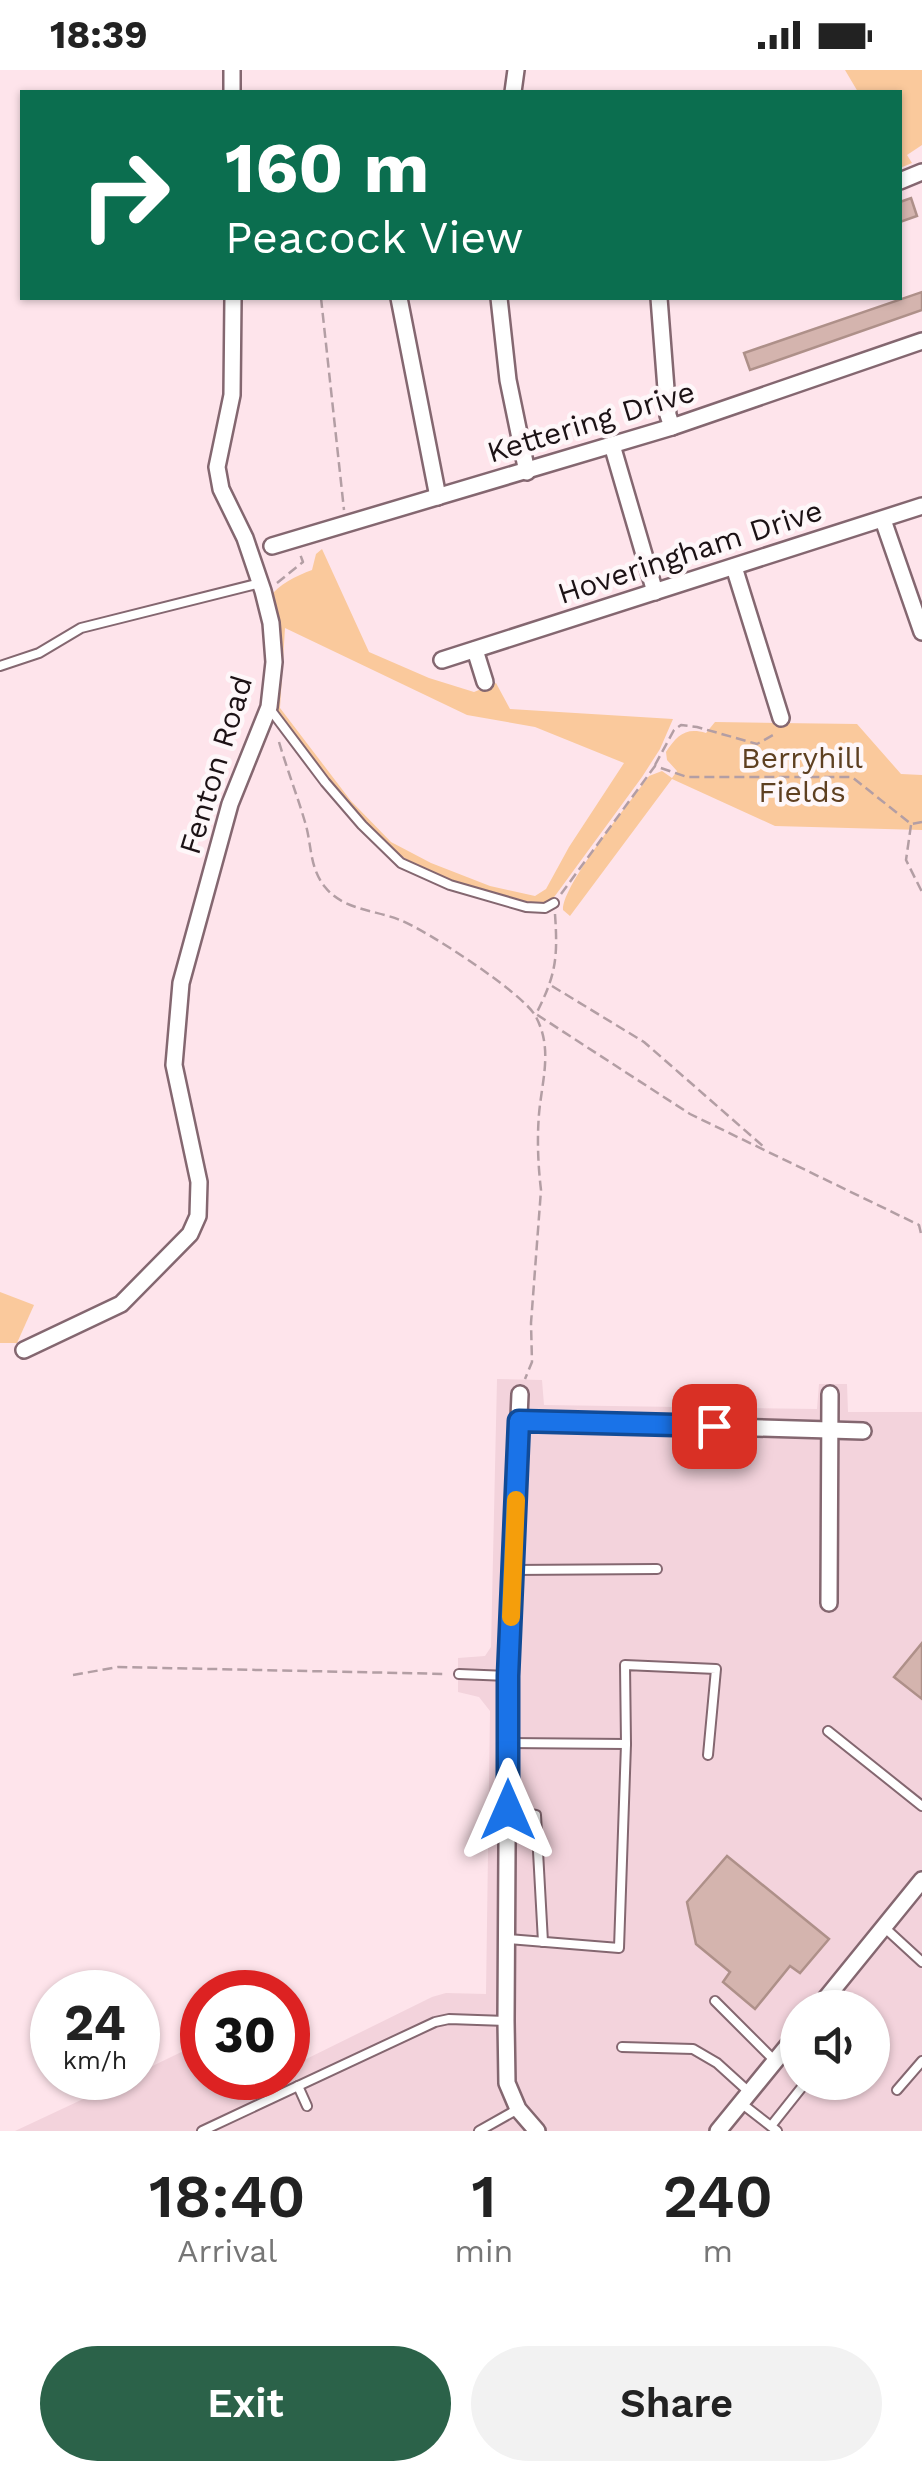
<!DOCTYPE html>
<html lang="en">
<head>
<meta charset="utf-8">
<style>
  :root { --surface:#fff; --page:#f2f2f2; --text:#222; --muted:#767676; --accent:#2b6249 }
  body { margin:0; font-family:"Work Sans",sans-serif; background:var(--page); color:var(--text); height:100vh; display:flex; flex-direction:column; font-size:38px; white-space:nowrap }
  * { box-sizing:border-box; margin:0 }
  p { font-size:32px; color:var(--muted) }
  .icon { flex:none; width:55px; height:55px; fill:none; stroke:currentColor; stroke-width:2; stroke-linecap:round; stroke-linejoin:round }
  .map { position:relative; height:2061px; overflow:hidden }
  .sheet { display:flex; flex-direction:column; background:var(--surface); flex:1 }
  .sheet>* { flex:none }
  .hud { position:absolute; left:20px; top:20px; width:882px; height:210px; border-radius:0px; box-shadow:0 2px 8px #0004; background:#0b6e4f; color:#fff; overflow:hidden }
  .controls { position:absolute; left:780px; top:1920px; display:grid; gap:20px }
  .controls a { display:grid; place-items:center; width:110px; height:110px; border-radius:50%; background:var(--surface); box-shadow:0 2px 8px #0004; font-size:50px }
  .speed { position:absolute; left:30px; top:1900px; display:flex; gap:20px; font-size:50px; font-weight:700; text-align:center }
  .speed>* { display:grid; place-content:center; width:130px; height:130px; border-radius:50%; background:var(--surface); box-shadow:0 2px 8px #0004; line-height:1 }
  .speed small { font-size:25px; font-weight:400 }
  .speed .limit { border:15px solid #d22; background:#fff; color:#111 }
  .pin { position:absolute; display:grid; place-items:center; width:85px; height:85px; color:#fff; margin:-42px; border-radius:20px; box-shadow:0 5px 15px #0006 }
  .me { position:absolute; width:110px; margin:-55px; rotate:0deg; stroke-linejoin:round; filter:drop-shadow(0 0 8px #0008) }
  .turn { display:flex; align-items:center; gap:35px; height:210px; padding:0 40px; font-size:45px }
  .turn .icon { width:130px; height:130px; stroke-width:2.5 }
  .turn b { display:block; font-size:70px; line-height:85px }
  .eta { display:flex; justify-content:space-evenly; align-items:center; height:170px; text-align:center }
  .eta b { font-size:60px; font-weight:600; line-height:70px }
  .button { display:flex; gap:20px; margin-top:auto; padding:20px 40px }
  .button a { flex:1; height:115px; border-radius:60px; background:var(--accent); color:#fff; font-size:40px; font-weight:600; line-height:115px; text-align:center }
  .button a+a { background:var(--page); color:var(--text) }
  .status { display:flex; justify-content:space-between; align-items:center; height:70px; padding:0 50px; background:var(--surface); direction:ltr }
  .status svg { height:28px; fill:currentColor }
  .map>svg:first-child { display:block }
</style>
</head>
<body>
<div class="status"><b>18:39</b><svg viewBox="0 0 49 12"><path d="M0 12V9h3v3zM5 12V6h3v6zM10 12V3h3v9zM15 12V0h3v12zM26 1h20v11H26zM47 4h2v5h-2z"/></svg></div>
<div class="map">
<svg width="922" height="2061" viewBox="0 0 922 2061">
  <rect width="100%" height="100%" fill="#fee4eb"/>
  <path fill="#f3d3dc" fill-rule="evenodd" d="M497,1309l45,1 2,25 273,4 2,-25h28l1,28h74v719h-907l113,-53h10v-5l64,-31v36h86v-10l144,-71 14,-4 40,1 4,-283 -11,-14 -21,-5v-34l27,-2 6,-9zM798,1938h74v74h-74z"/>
  <g fill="#fac99c" fill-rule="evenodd">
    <path d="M845,0h77v75l-15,10 5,8 -12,5v-76h-42z"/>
    <path d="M322,479l47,103 60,26 45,14 22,-9 14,26 163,10 -13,30 -18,28 -90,123 -13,4 -25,-2 -65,-20 -37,-19 -24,-16 -45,-48 -67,-86 -2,-5 -5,-110c10,-14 27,-22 43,-28l4,-16zM285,558l182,87 68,12 89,36 -55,84 -23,42 -11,7 -45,-10 -59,-23 -40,-21 -40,-41 -71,-93z"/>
    <path d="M715,652l142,2 44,50 21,1v55l-147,-4 -103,-47 -102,137 -7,-6c-1,-25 68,-109 86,-134l13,-5 10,7 5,-7 -10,-11 -1,-8c11,-17 20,-25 40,-19z"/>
    <path d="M0,1222l34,13 -17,38h-17z"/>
  </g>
  <g fill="#d4b4ae" stroke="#ae9089" stroke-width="2.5">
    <path d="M911,128l6,18 -17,6v-20z"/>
    <path d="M922,222v18l-172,60 -6,-17z"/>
    <path d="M922,1573v56l-28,-22z"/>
    <path d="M727,1786l102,83 -29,34 -10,-7 -35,43 -32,-27 7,-10 -34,-28 -9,-42z"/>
  </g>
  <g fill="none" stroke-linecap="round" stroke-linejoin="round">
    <defs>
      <g id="lane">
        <path d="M0,596l39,-13 42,-25 179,-45"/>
        <path d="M270,639l55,73 37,43 39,38 49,22 76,22 19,1 9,-5"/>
        <path d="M513,1500l144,-1"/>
        <path d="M459,1604l49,2"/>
        <path d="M828,1661l94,75"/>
        <path d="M508,1673l118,1 -1,-79 91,4 -8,86"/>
        <path d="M507,1740l29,5 7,127"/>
        <path d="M885,1858l37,34"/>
        <path d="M508,1869l111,9 7,-204"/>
        <path d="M715,1931l60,60"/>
        <path d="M622,1977l71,2 24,14 32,29"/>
        <path d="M298,2016l9,20"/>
        <path d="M897,2020l25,-29"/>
        <path d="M741,2033l36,28"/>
        <path d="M771,2056l35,-44"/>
        <path d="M202,2061l233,-109 14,-3 57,2"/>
        <path d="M479,2061l39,-22"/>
      </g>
      <g id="street">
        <path d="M232,22v-22"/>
        <path d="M513,22l3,-22"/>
        <path d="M900,111l22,-9"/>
        <path d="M399,228l39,199"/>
        <path d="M499,228l9,82 19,92"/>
        <path d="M659,228l9,117 4,12"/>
        <path d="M612,375l43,147"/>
        <path d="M883,450l39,112"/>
        <path d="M272,476l400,-119 250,-86"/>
        <path d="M734,497l47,151"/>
        <path d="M475,580l10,32"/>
        <path d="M442,590l480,-154"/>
        <path d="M24,1280l97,-46 69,-70 8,-18 1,-34 -25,-117 7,-82 49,-179 39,-97 5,-45 -3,-39 -8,-32 -18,-53 -24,-49 -4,-22 15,-72 1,-97"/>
        <path d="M520,1324l-12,282 -2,345 1,62 11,26 19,22"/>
        <path d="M519,1351l344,10"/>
        <path d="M829,1533l1,-209"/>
        <path d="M818,1938l104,-128"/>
        <path d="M718,2061l80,-98"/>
      </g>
    </defs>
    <use href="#lane" stroke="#846770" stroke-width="12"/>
    <use href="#street" stroke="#846770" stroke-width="20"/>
    <g stroke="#b39ea4" stroke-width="2.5" stroke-dasharray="10 5" stroke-linecap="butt">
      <path d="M321,228l23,212"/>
      <path d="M277,513l26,-21 -3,-8"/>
      <path d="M279,672c8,27 18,53 26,80 7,23 4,45 20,65 18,23 50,23 75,33 26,10 125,74 136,97 17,32 6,63 3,97 -2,25 -1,51 2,76l-10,133 1,39 -7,17"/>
      <path d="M655,695l19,-35 7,-5 16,2 60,17 18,-10"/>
      <path d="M911,755l-5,35 16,32"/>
      <path d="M561,824l94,-128 32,11h165l59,47 11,-2"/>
      <path d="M555,844c3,44 1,61 -19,100l154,100 229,111 3,13"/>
      <path d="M552,916l92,56 120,105"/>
      <path d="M73,1605l45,-8 329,7"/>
    </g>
    <use href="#lane" stroke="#fff" stroke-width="8"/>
    <use href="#street" stroke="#fff" stroke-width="15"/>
  </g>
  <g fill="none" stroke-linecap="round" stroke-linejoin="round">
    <defs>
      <path id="route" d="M508,1740v-134l11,-255 195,5"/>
    </defs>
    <use href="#route" stroke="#114b97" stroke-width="25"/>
    <use href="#route" stroke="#1a73e8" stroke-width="18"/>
    <path stroke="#f59e0b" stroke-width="18" d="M511,1547l5,-117"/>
  </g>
  <g text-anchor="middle" stroke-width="9" stroke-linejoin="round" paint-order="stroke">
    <g font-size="30" fill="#1c1215" stroke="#fef7f9">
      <text transform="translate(591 352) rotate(-17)" y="10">Kettering Drive</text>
      <text transform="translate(690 482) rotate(-18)" y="10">Hoveringham Drive</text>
      <text transform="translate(216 695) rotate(-73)" y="10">Fenton Road</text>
    </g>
    <g font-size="30" fill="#5e4021" stroke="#fef7f9">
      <text x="802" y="698">Berryhill<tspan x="802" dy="34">Fields</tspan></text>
    </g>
  </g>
</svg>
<div class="controls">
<a><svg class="icon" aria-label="sound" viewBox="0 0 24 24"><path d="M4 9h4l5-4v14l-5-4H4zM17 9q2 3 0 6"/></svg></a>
</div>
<div class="speed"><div>24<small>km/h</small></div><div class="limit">30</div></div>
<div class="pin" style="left:714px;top:1356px;background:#d93025"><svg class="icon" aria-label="arrive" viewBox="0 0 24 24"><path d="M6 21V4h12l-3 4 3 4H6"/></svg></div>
<svg class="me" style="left:508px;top:1740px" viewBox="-20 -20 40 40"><path d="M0-17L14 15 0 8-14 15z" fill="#1a73e8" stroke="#fff" stroke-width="4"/></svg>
<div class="hud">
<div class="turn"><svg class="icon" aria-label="right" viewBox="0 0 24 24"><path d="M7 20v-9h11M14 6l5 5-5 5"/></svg><div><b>160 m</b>Peacock View</div></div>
</div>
</div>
<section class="sheet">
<div class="eta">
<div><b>18:40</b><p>Arrival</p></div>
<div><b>1</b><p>min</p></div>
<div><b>240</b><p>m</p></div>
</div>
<div class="button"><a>Exit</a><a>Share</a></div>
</section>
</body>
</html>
